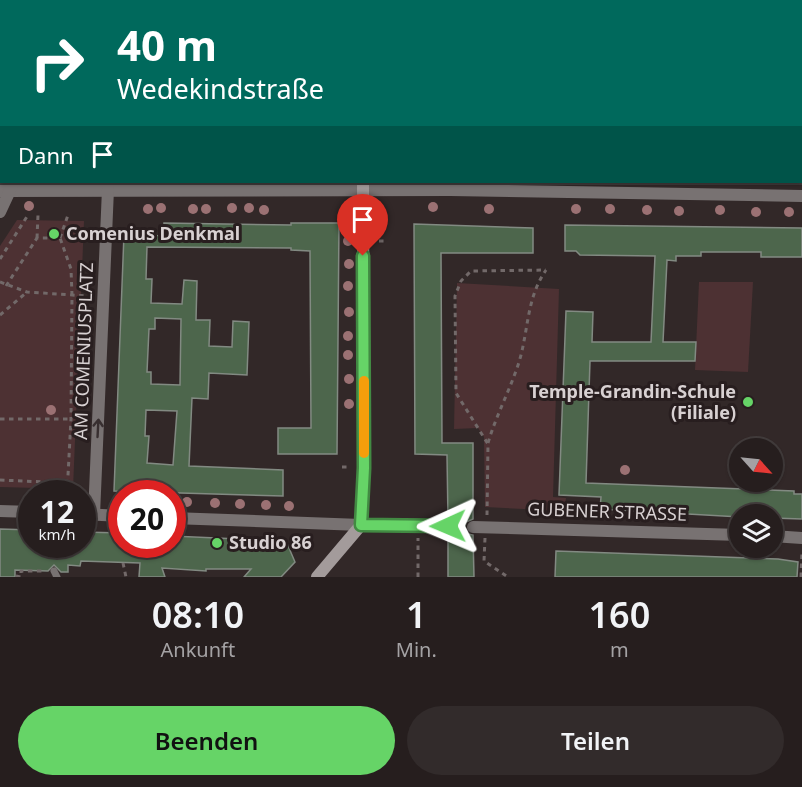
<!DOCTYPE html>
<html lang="de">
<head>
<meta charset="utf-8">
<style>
  :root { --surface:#261e1e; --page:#322b2b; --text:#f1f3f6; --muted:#a4a2a4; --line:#423c3c; --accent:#66d467 }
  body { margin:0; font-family:"Noto Sans",sans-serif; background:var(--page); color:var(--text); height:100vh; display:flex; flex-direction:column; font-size:22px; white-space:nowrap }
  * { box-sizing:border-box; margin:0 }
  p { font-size:20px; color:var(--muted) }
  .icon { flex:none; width:33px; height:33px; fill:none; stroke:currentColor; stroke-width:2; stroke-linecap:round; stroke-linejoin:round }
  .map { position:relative; height:577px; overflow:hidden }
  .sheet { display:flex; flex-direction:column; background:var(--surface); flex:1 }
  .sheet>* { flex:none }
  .guide { position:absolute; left:0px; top:0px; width:802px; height:183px; box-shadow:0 2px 4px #0004,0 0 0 2px var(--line); background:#00695c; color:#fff; overflow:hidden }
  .needle { width:39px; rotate:117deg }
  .controls { position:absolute; left:729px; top:438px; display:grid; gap:12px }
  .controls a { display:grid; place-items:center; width:54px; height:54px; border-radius:50%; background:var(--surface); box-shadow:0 2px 4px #0004,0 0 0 2px var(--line); font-size:30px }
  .speed { position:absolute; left:18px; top:480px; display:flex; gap:12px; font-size:30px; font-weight:700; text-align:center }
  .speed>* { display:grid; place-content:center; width:78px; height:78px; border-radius:50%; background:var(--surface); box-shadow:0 2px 4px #0004,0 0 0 2px var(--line); line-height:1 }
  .speed small { font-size:15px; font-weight:400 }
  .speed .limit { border:9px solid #d22; background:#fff; color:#111 }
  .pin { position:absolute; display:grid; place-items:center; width:51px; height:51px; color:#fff; margin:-62px -26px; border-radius:50% 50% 50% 0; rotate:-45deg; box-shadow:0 0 6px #0007 }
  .pin .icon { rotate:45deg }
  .me { position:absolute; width:66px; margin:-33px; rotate:269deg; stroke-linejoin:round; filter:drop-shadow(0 0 4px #0008) }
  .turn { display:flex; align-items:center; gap:21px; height:126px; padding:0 18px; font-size:27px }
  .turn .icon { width:78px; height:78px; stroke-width:2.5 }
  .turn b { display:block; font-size:42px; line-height:51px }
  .then { display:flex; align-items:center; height:57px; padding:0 18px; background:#0003; gap:12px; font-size:22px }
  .eta { display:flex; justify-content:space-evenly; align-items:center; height:102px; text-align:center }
  .eta b { font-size:36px; font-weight:600; line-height:42px }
  .action { display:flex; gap:12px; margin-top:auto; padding:12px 18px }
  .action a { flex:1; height:69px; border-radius:36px; background:var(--accent); color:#111; font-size:24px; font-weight:600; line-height:69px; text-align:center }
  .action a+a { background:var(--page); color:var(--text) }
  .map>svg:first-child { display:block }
</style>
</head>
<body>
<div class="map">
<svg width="802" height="577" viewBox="0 0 802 577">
  <rect width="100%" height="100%" fill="#322828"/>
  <g fill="#4d3133">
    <path d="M17,220l67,1 -11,268 -73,-2v-241z"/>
    <path d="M699,282h54l-5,90 -53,-2z"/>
    <path d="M457,283l102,6 -6,208 13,1 -2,13 -79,-4 -1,-70 -6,-9 -24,1z"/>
  </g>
  <g fill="#4d664c" stroke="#828a82" stroke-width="1.5" fill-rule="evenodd">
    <path d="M164,223l127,2v-2h48l-2,231h-59v-26h33l-1,-177 -19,-1v-2l-144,-1 -1,32h6l-1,24 31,1 2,-24 13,1 -1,39h14l-1,26 23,1 1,-26 16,1 -2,53 -38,-2 -1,26 -16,-1 -3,68 94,4v26l-169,-5 10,-257 40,2zM155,318l26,1 -1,66 -29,-1v-12h-4l2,-43h6zM146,410l31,1 -4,54 -26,-2 2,-27h-4z"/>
    <path d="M414,224l119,4v25h-92l1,190h31v76l-7,3 -1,5 3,7 5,1 1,42h-26v-45l6,-7 -6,-5 -1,-65 -32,-1z"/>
    <path d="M565,225l237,3v29h-41v-5h-60v4h-25v5l-9,-1 -4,82h33l-1,19h-105l-4,122 208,8v3h8v25l-30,-1v-4h-32v3l-140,-8 1,-12 -42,-2 7,-184 27,1 -1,30h59l4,-86 -75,-1 -4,-4h-11z"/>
    <path d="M0,529l32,1v14h50v-12l40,1v11h50v-8l114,5 9,21 -14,15h-37l7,-8h-45v2l-44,-3 3,9h-26l1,-14 -59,-2 -1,5 -12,-1v7h-7l-7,-7 -6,6 -33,-1v7h-15z"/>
    <path d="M556,551l222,8 20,3 -1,15h-242z"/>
  </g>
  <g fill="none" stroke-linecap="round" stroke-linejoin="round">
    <g stroke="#726969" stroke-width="3" stroke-dasharray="4.5 4.5" stroke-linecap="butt">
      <path d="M636,0l2,2"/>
      <path d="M669,2l3,-2"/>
      <path d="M37,238l1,-23"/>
      <path d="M60,238l8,-23"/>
      <path d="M379,241h7"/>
      <path d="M0,259l28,-44"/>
      <path d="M0,282l27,10 60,4"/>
      <path d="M6,286l31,-48h23l11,31 1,26 -1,124 -4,75"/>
      <path d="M0,315l27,-23"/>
      <path d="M0,419h71"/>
      <path d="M488,443c8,-27 20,-49 29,-75 12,-33 8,-68 29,-98"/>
      <path d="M342,467h6"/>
      <path d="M0,480l68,3"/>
      <path d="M487,515l1,-71 -32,-51 -1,-97 6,-15 10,-10 75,-1"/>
      <path d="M485,538l-1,23 24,16"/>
      <path d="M123,563l3,14"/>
      <path d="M16,576l5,1v-6h23"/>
      <path d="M418,577v-39"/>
      <path d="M801,577l1,-26"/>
    </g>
    <g stroke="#787272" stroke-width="7">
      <path d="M361,525l87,1"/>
      <path d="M54,571l3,6"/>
    </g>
    <g stroke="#787272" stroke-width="12">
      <path d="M97,2l1,-2"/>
      <path d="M0,191l450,-1 352,6"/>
      <path d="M0,212l14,-30"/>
      <path d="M0,511l32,1"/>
      <path d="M82,514l40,2"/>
      <path d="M94,515l14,-326"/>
      <path d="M172,518l189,7"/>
      <path d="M473,527l267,8"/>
      <path d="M772,536l30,2"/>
    </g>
    <g stroke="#a39b9b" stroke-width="12">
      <path d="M362,0v2"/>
      <path d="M317,577l44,-52 3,-57 -1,-286"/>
    </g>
  </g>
  <g fill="#9b7173">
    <circle cx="29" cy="206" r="5"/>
    <circle cx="433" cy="207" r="5"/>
    <circle cx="161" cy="208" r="5"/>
    <circle cx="232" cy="208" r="5"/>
    <circle cx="249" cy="208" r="5"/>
    <circle cx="148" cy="209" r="5"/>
    <circle cx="193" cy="209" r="5"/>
    <circle cx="206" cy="209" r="5"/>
    <circle cx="489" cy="209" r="5"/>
    <circle cx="576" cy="209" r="5"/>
    <circle cx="610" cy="209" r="5"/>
    <circle cx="264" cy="210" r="5"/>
    <circle cx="647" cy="210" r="5"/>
    <circle cx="720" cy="210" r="5"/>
    <circle cx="679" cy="211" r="5"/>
    <circle cx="756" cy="212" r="5"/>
    <circle cx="789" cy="212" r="5"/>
    <circle cx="348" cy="241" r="5"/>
    <circle cx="349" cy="264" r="5"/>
    <circle cx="348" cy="286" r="5"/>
    <circle cx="349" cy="312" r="5"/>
    <circle cx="348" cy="336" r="5"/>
    <circle cx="348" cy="355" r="5"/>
    <circle cx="349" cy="379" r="5"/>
    <circle cx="349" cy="404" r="5"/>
    <circle cx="51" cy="410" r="5"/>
    <circle cx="625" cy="470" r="5"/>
    <circle cx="187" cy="502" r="5"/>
    <circle cx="215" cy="503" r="5"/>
    <circle cx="240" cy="504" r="5"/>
    <circle cx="266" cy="505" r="5"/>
    <circle cx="289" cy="506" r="5"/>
  </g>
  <defs><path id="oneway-shaft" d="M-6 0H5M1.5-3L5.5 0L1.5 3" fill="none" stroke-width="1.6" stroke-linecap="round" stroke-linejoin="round" transform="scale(1.5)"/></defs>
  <use stroke="#382f30" href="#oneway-shaft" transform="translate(98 428) rotate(-87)"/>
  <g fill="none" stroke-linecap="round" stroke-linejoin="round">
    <defs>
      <path id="route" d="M363,256l1,212 -3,57 87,1"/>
    </defs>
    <use href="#route" stroke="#428a43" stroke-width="15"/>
    <use href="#route" stroke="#66d467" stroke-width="10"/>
    <path stroke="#f59e0b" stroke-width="10" d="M364,381v72"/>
  </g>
  <g fill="#66d467" stroke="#281e1f" stroke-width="2">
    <circle cx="54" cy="234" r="6"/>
    <circle cx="748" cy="402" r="6"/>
    <circle cx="217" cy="543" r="6"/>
  </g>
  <g text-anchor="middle" stroke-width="6" stroke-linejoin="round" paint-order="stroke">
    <g font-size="18" font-weight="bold" fill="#d8d1d2" stroke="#281e1f" text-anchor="start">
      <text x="66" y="240">Comenius Denkmal</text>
      <text x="736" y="398" text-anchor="end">Temple-Grandin-Schule<tspan x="736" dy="21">(Filiale)</tspan></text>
      <text x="229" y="549">Studio 86</text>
    </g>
    <g font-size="18" fill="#d8d1d2" stroke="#281e1f">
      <text transform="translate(84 351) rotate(-88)" y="6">AM COMENIUSPLATZ</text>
      <text transform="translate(607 512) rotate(2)" y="6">GUBENER STRASSE</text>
    </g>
  </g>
</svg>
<div class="controls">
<a><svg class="needle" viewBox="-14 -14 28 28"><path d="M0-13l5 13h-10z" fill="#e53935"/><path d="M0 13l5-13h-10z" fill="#a4a2a4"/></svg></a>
<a><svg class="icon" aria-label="layers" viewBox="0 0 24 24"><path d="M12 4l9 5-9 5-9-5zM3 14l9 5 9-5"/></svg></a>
</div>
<div class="speed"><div>12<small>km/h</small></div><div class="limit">20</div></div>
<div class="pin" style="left:363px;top:256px;background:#d93025"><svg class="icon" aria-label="arrive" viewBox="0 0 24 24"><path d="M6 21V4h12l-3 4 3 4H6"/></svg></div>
<svg class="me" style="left:448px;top:526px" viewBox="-20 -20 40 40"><path d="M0-17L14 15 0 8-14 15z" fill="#66d467" stroke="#fff" stroke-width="4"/></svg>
<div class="guide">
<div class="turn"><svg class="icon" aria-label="right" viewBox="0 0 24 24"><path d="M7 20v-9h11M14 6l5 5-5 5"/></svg><div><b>40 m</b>Wedekindstraße</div></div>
<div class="then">Dann<svg class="icon" aria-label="arrive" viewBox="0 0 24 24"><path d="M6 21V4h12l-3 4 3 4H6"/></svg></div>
</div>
</div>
<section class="sheet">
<div class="eta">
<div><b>08:10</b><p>Ankunft</p></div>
<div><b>1</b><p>Min.</p></div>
<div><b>160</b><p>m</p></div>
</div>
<div class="action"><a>Beenden</a><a>Teilen</a></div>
</section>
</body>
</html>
